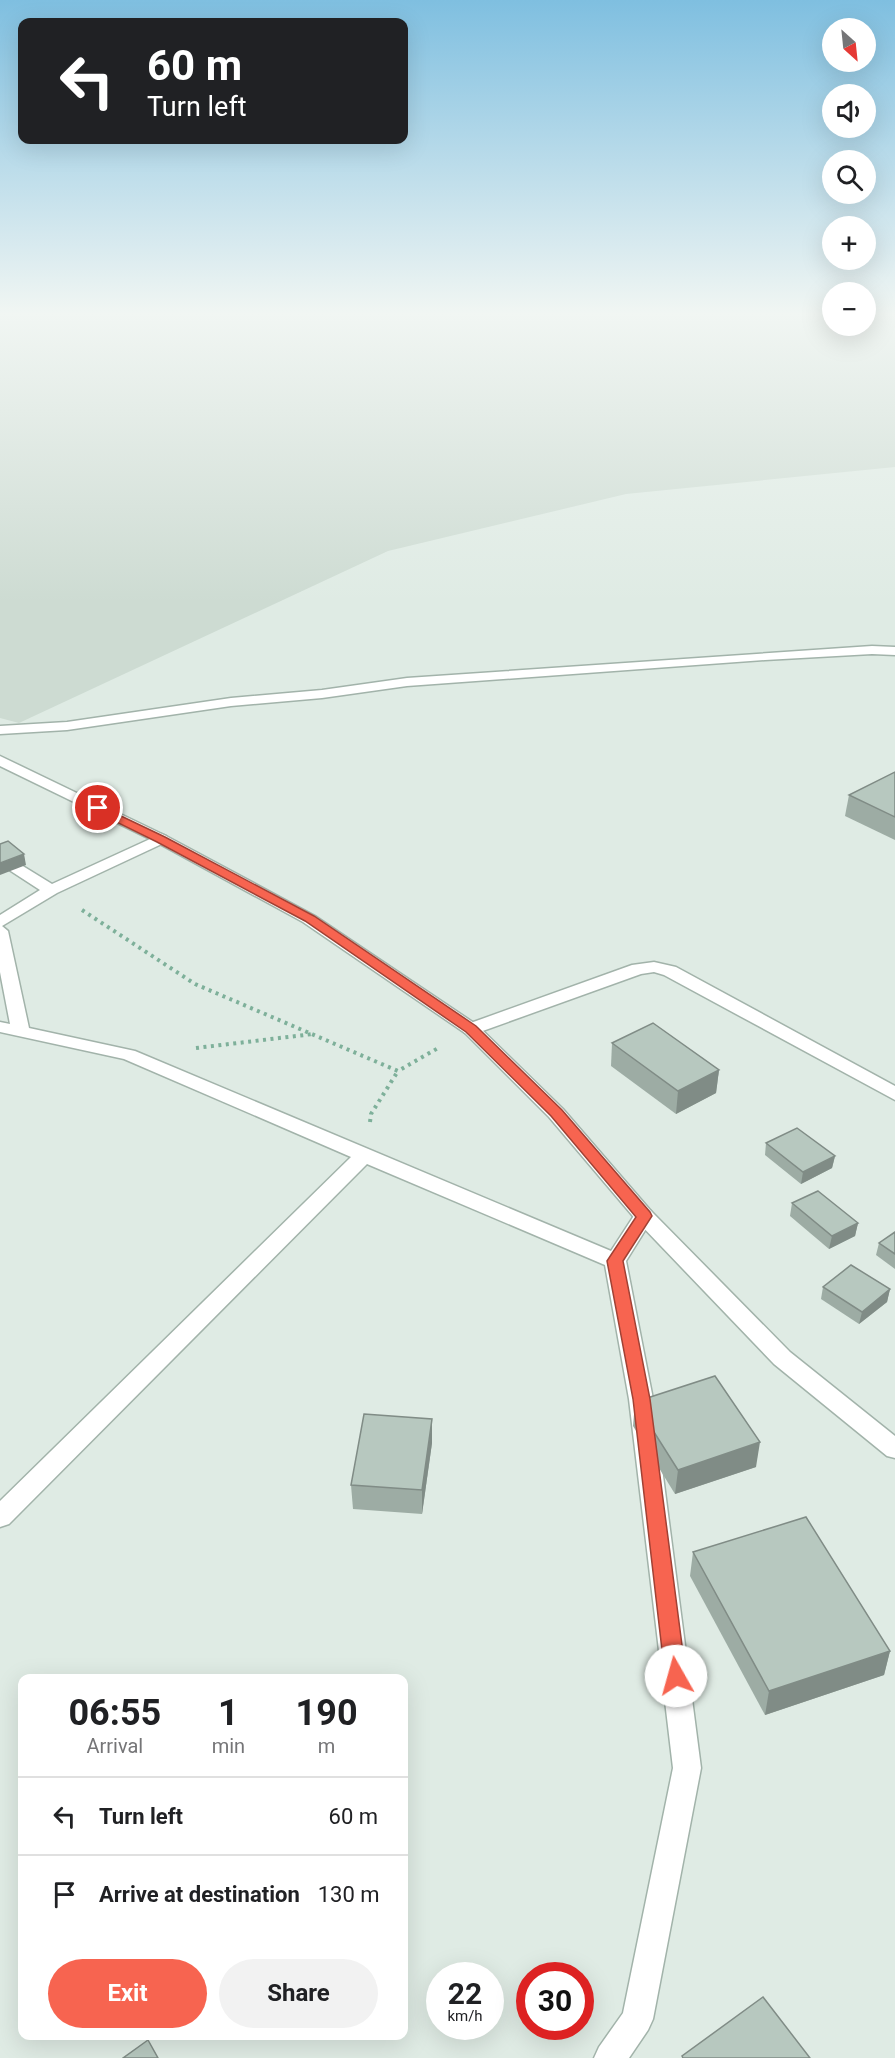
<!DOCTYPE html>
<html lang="en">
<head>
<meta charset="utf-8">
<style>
  :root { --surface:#fff; --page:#f2f2f2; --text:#202124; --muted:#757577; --line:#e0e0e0; --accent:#f76450 }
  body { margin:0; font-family:Roboto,sans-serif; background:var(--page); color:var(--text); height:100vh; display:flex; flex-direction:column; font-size:22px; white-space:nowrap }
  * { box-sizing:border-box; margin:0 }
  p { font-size:20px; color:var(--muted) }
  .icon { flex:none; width:33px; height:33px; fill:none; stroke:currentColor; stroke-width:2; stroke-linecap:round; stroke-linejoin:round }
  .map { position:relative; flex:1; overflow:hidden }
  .panel { position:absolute; left:18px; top:1674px; width:390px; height:366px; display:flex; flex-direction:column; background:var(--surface); border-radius:12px; box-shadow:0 6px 24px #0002 }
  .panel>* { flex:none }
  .top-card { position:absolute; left:18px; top:18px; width:390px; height:126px; border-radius:12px; box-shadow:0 6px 24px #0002; background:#202124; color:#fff; overflow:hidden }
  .needle { width:39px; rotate:153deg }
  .buttons { position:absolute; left:822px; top:18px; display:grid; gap:12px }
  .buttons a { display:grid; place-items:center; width:54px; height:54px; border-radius:50%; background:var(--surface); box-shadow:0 6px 24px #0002; font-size:30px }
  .speed { position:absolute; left:426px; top:1962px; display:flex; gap:12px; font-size:30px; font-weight:700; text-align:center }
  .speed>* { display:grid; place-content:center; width:78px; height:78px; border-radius:50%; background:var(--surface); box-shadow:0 6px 24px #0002; line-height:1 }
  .speed small { font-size:15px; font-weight:400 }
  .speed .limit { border:9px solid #d22; background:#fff; color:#111 }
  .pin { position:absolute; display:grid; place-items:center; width:51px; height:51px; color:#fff; margin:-26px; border:3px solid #fff; border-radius:50%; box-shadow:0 2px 6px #0007 }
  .me { position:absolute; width:66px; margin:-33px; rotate:353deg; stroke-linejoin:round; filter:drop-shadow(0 0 4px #0008) }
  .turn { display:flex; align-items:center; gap:21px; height:126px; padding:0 30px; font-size:27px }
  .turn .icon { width:78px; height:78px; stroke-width:2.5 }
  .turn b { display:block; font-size:42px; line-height:51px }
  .eta { display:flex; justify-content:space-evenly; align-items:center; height:102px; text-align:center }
  .eta b { font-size:36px; font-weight:700; line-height:42px }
  .action { display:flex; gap:12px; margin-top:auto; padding:12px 30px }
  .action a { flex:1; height:69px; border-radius:36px; background:var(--accent); color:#fff; font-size:24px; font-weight:700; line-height:69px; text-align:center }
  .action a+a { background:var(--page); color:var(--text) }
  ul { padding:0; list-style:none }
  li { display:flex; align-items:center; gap:18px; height:78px; padding:0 30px; border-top:2px solid var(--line) }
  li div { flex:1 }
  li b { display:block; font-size:22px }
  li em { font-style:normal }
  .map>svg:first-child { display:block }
</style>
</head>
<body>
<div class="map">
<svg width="895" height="2058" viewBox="0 0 895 2058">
  <rect width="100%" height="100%" fill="#dfebe4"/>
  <path fill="#cddbd2" d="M0,315h832v11h34v-11h29v152l-269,27 -238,57 -369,172 -19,-5z"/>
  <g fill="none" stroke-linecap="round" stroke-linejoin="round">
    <defs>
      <g id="minor">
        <path d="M872,646l23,1v8l-23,-1 -107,6 -358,26 -85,12 -91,8 -164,24 -67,4v-8l67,-4 164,-24 91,-8 85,-12z"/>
        <path d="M161,834l5,2 3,3 -3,3 -109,51 -55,33 6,5 21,97 106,23 476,200 26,-40 7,-2 7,2 3,5 -28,45 27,138 48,369 -48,251 -5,11 -19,28h-35l5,-11 24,-34 50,-245 -44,-369 -24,-134 -238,-101 -358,360 -9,3v-26l351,-344 -227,-98 -124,-27v-10l10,2 -10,-52v-57l40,-25 -40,-26v-12l52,32z"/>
        <path d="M654,962l22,5 219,119v14l-231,-125 -10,-3 -13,2 -164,59h-12l-3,-4 3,-4 167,-60z"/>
      </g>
      <path id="tertiary" d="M0,756l166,80 149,80 162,109 86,84 88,102 139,141 105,84v22l-8,-2 -113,-92 -137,-143 -88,-104 -84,-84 -162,-111 -147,-80 -156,-76z"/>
    </defs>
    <use href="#minor" stroke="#a2b3aa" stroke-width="3"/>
    <use href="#tertiary" stroke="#a2b3aa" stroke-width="3"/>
    <g stroke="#7eb09a" stroke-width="4" stroke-dasharray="3 4.5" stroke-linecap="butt">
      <path d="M82,910l113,74 203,87 42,-24"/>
      <path d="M196,1048l117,-14"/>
      <path d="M370,1122l1,-8 27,-43"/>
    </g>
    <use href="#minor" fill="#fff" fill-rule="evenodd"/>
    <use href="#tertiary" fill="#fff" fill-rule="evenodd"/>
  </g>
  <g fill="#9daca4">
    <path d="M895,772v68l-50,-24 4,-21z"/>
    <path d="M612,1043l107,27 -3,23 -40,21 -65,-48z"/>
    <path d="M766,1143l69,13 -3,12 -31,16 -36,-29z"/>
    <path d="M792,1203l66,20 -3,13 -26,13 -39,-33z"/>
    <path d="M895,1232v37l-19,-14 3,-12z"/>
    <path d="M823,1287l67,2 -3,13 -28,22 -38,-25z"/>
    <path d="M635,1402l121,65 -81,27 -42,-68z"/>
    <path d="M432,1443l-10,71 -69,-5 -2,-24z"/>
    <path d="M693,1552l197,99 -6,24 -119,40 -75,-139z"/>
  </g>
  <g fill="#808c86">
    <path d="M24,854l2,11 -26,10v-12z"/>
    <path d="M719,1070l-3,23 -40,21 2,-23z"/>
    <path d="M835,1156l-3,12 -31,16 2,-12z"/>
    <path d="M858,1223l-3,13 -26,13 3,-13z"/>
    <path d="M890,1289l-3,13 -28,22 3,-12z"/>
    <path d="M432,1419v24l-10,71v-24z"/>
    <path d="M760,1442l-4,25 -81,27 3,-24z"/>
    <path d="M890,1651l-6,24 -119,40 4,-24z"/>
  </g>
  <g fill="#b7c8bf" stroke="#808c86" stroke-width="1.5">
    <path d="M895,772v45l-46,-22z"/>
    <path d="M8,841l16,13 -24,9v-19z"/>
    <path d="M653,1023l66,47 -41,21 -66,-48z"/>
    <path d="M797,1128l38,28 -32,16 -37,-29z"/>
    <path d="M818,1191l40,32 -26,13 -40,-33z"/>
    <path d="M895,1232v22l-16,-11z"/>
    <path d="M851,1265l39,24 -28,23 -39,-25z"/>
    <path d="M715,1376l45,66 -82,28 -43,-68z"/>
    <path d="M364,1414l68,5 -10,71 -71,-5z"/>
    <path d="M806,1517l84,134 -121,40 -76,-139z"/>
    <path d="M763,1997l47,61h-127l-1,-2z"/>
    <path d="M148,2040l10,18h-35z"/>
  </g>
  <linearGradient id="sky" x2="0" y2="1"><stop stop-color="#7fbfe0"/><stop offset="0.52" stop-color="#f1f6f3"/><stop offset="1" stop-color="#f1f6f3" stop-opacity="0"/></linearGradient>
  <rect width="895" height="603" fill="url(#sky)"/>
  <path fill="#f76450" stroke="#a14134" stroke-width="1.5" d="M98,805l67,32 149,79 162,110 86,84 88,102 2,4 -29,45 27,138 36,277 -3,7 -7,2 -8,-2 -3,-7 -32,-277 -26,-138 29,-44 -85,-101 -85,-84 -161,-111 -148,-79 -63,-31 -1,-3z"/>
</svg>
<div class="buttons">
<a><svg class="needle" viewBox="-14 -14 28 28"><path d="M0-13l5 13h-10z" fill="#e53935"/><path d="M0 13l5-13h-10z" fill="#757577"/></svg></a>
<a><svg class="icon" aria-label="sound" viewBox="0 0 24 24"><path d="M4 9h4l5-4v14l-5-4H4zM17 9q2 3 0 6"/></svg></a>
<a><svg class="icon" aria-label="search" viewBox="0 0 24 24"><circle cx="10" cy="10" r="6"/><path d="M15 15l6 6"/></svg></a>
<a>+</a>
<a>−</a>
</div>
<div class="speed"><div>22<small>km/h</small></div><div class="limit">30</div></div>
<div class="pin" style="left:98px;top:808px;background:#d93025"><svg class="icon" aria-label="arrive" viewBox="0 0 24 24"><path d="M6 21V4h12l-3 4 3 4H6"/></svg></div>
<svg class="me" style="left:676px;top:1676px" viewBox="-20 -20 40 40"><circle r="19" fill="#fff"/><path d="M0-13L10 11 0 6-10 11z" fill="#f76450"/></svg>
<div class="top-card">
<div class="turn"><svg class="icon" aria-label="left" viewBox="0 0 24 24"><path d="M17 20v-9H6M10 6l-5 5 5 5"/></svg><div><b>60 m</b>Turn left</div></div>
</div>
<section class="panel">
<div class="eta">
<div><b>06:55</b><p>Arrival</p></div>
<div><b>1</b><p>min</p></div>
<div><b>190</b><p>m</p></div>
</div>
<ul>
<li><svg class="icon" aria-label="left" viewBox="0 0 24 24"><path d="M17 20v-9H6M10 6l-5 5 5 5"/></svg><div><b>Turn left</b></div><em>60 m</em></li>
<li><svg class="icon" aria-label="arrive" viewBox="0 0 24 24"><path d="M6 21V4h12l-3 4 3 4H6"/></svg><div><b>Arrive at destination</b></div><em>130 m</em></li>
</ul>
<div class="action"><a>Exit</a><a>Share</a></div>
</section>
</div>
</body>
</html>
